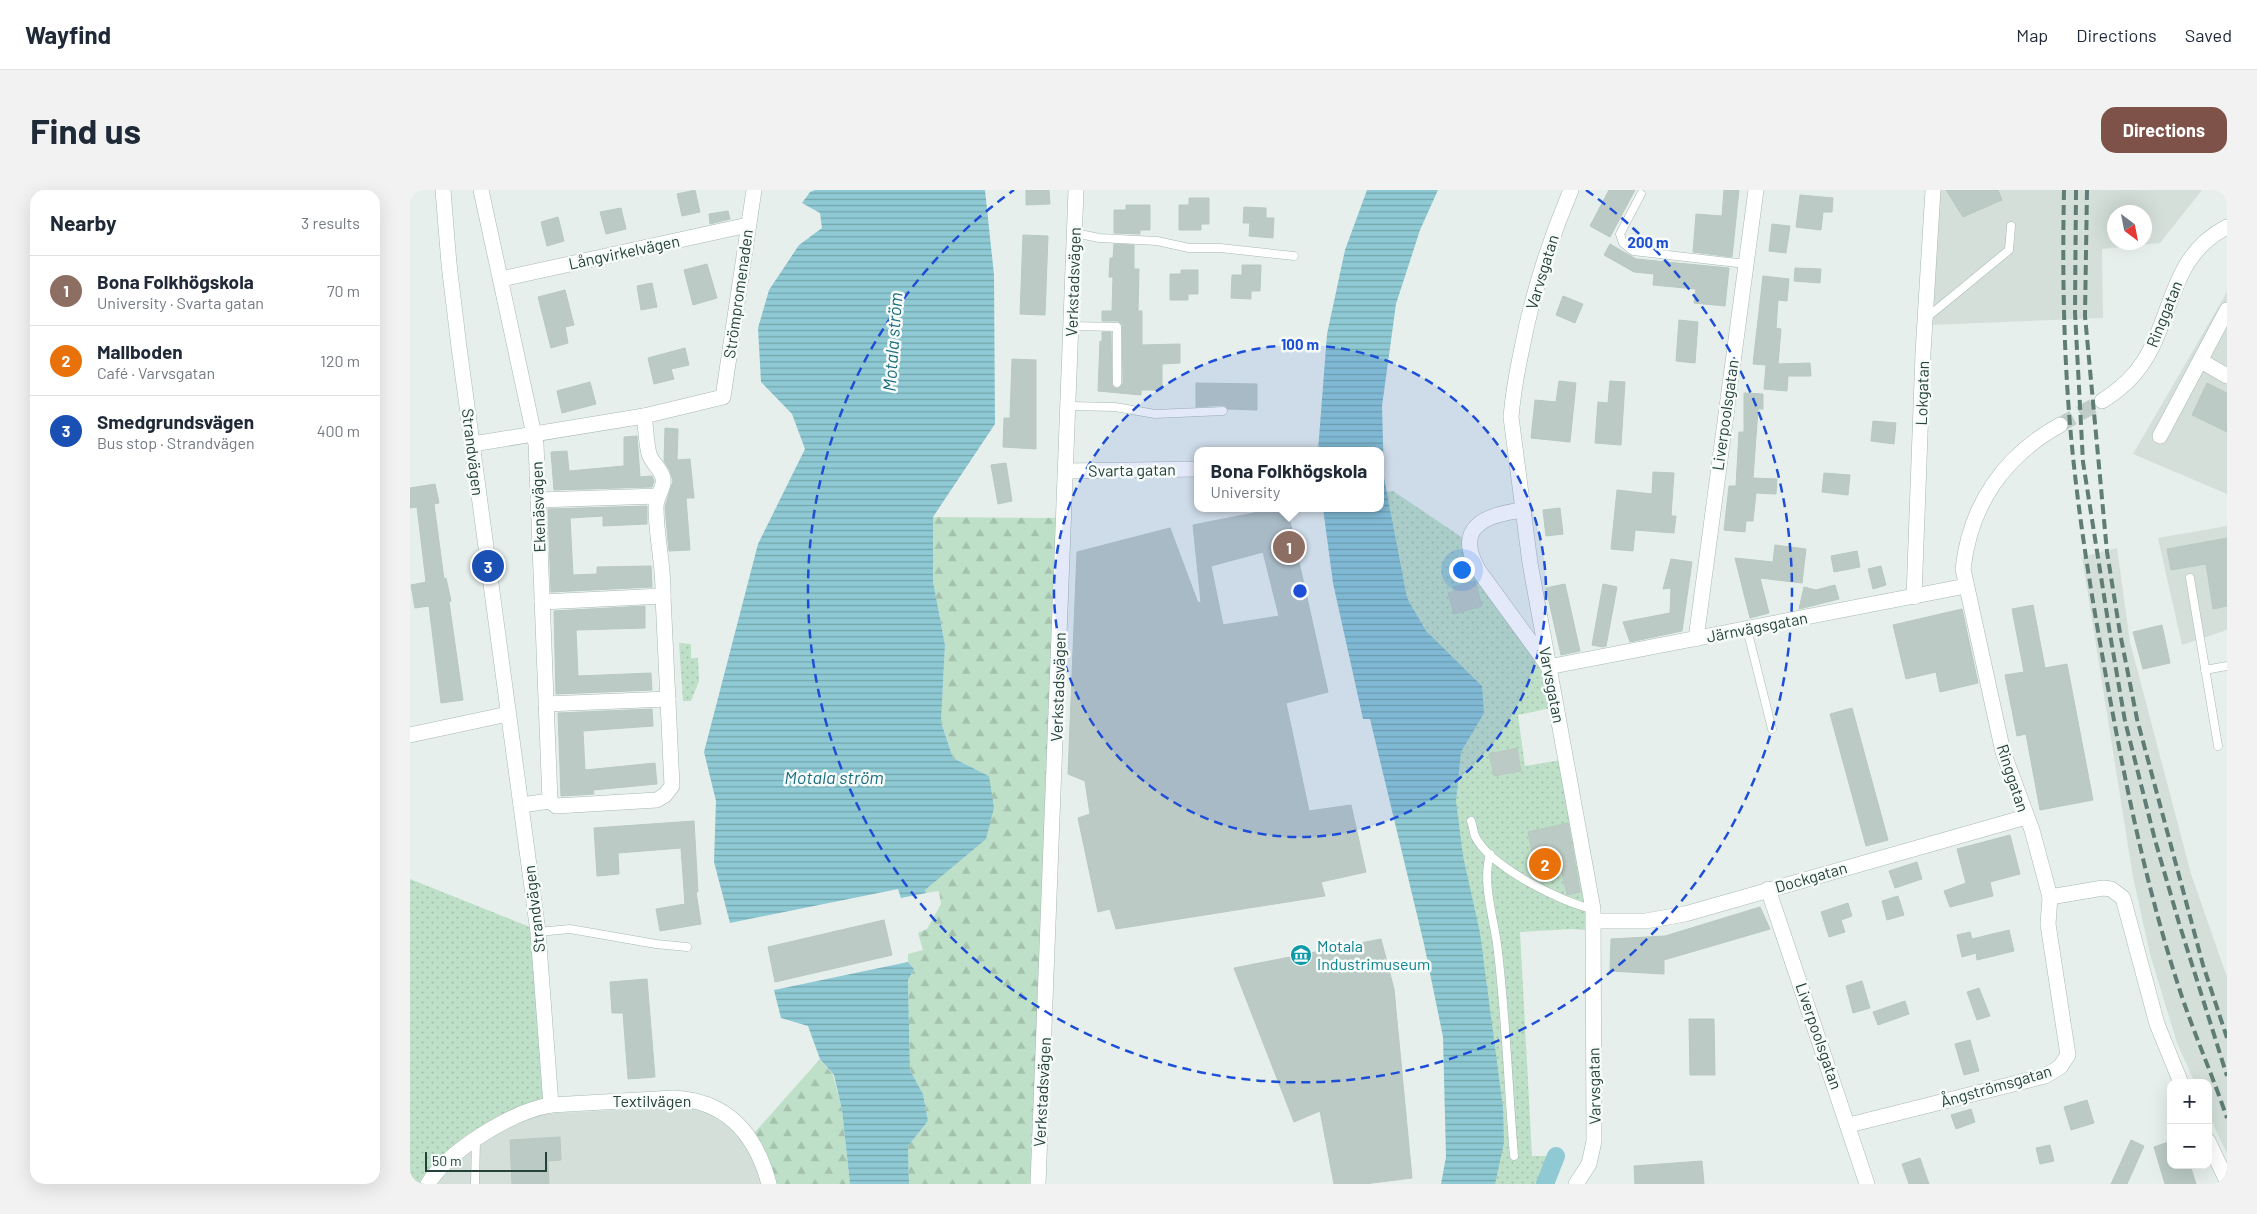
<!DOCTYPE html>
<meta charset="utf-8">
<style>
:root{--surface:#fff;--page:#f2f2f3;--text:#1f2937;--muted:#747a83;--line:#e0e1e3;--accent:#7f5249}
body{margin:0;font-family:Barlow,sans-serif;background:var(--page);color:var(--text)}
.controls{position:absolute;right:15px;bottom:15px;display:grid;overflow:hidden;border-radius:10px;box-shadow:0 5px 20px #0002}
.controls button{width:45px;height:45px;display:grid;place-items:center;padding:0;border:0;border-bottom:1px solid var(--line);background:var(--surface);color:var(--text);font:25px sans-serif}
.compass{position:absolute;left:1697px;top:15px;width:45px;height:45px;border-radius:50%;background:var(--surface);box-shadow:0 5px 20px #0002;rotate:148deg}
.scale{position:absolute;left:15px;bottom:12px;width:122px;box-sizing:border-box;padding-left:5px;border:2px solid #24423a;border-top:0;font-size:14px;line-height:18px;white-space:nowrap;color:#24423a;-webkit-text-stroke:4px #f7fbf9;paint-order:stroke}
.you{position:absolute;left:1051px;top:379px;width:18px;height:18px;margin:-12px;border:4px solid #fff;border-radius:50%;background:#1a73e8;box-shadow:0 0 0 8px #1a73e833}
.badge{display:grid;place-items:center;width:32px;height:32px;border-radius:50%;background:var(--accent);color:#fff;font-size:16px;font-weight:700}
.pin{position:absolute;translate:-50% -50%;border:2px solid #fff;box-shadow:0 1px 5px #0006}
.popup{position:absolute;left:784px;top:257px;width:190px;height:65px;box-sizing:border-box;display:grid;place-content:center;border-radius:10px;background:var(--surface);filter:drop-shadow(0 1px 4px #0005);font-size:16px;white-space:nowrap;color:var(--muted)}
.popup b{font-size:19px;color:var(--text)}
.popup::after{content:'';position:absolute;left:50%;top:100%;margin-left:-10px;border:10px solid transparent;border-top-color:var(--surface)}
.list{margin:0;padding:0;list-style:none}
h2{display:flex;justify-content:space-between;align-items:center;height:65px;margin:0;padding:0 20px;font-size:21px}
h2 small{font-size:16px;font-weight:400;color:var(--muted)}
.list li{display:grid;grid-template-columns:32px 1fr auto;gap:15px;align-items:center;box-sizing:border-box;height:70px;padding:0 20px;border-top:1px solid var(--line)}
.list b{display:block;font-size:19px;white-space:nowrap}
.list p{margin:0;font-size:16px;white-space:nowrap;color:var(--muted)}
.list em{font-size:16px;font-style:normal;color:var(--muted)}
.map{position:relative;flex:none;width:1817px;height:994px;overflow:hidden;border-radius:15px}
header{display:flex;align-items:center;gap:30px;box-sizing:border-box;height:70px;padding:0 25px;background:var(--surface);border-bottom:1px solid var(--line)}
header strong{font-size:24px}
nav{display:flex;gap:28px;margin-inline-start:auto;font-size:18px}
.intro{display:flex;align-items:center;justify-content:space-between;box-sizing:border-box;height:120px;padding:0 30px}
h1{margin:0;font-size:35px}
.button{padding:12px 22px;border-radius:15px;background:var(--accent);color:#fff;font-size:18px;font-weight:700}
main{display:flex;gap:30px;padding:0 30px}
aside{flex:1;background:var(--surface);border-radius:15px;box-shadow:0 5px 20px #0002}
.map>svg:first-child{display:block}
.built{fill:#d4dfda;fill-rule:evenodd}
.forest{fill:url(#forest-firs)}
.park{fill:url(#park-dots)}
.water{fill:url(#water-rules)}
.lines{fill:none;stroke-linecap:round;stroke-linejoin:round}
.canal{stroke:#8ec9d4;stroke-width:18}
.building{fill:#bbcac4;stroke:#b8c9c2;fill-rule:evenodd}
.street-tunnel{stroke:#bfccc8;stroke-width:15;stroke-dasharray:15 8;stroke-linecap:butt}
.lane-casing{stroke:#a8b8b2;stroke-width:9}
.street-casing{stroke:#a8b8b2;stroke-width:16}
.secondary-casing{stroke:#a4bbb3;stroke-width:16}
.lane{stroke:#fff;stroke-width:8}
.street{stroke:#fff;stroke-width:15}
.secondary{stroke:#fff;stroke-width:15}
.rail{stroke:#5f7d75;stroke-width:4;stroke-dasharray:10 5;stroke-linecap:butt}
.ring{fill:none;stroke:#1d4ed8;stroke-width:2.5;stroke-dasharray:9 6}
.labels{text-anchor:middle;stroke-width:5;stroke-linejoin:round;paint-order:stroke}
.street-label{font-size:16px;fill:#24423a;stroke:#f7fbf9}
.culture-label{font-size:16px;fill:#0d838f;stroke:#f7fbf9;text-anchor:start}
.water-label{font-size:18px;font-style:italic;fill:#1c6f80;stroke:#f7fbf9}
.centre{fill:#1d4ed8;stroke:#f7fbf9;stroke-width:2.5}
.ring-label{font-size:15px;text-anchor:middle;font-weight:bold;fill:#1d4ed8;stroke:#f7fbf9;stroke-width:5;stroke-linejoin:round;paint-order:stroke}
</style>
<header>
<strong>Wayfind</strong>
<nav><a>Map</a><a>Directions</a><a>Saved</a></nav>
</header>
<div class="intro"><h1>Find us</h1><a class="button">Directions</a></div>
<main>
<aside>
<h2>Nearby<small>3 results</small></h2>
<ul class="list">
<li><span class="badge" style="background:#8d6e63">1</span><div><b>Bona Folkhögskola</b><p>University · Svarta gatan</p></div><em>70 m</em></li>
<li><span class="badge" style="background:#e8710a">2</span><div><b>Mallboden</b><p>Café · Varvsgatan</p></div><em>120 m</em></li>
<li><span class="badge" style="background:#1a4fb4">3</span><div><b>Smedgrundsvägen</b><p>Bus stop · Strandvägen</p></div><em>400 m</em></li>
</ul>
</aside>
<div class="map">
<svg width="1817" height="994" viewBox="0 0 1817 994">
<defs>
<pattern id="forest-firs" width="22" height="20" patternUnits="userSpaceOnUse" patternTransform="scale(1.25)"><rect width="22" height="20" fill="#bfe0c8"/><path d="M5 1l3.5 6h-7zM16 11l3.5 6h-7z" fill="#a4c1ad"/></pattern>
<pattern id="park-dots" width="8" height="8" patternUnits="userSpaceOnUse" patternTransform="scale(1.25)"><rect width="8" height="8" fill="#bfe0c8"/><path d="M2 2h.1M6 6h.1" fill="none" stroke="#a4c1ad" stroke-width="1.8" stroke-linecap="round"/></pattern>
<pattern id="water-rules" width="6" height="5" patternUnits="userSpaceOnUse" patternTransform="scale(1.25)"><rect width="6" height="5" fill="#8ec9d4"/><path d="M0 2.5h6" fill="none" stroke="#74a5ad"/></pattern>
</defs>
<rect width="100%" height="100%" fill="#e6efeb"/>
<!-- built -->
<g class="built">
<path d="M1527,0H1792L1750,53L1692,59L1693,128L1520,135ZM1704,22H1734V52H1704Z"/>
<path d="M1817,102V304L1723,264Z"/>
<path d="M1817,336V440L1772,455L1748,348Z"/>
<path d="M1707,358L1720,452L1781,684L1817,787V964L1798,923V893H1785L1767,853L1740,764L1723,687L1672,367Z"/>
<path d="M283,916L313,927L338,950L358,994H22L25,986L90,941L127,924Z"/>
</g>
<!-- forest -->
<g class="forest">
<path d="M523,327L653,328L627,994H499L498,956L518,931L513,904L500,880L498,790L504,779L498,772V764L513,760L508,743L517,739L531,714L529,701L516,703L515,700L524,692L579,586L543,568L531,532L535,455L523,391Z"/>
<path d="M410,869L423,885L432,920L440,994H358L338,950Z"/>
</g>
<!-- park -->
<g class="park">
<path d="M983,301L1053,348L1139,487L1146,517L1108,525L1115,576L1157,569L1186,741L1162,739L1110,742L1122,966H1146L1135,994H1054L970,318V302Z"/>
<path d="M269,453L281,454V468H288L289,491L281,511H273Z"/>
<path d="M0,689L130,741L146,920L113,931L64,955L20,994H0Z"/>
</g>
<!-- water -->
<g class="water">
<path d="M405,0H575L584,85L585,234L523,327V391L535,455L531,532L543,568L579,586L584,618L576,649L515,700L516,703L491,708L488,699L320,733L304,672L306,611L294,562L348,354L395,259L382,224L351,192L348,138L359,100L389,55L412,38L410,23L392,13L400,2Z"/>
<path d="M957,0H1028L1010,40L986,114L972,216L974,288L997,408L1016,441L1072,496L1074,523L1051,562L1046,611L1053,666L1070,743L1093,918L1094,953L1085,994H1031L1036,967L1033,847L1014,754L960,529H953L923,393L913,318H970V261H908L917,144L935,60Z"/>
<path d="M498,772L504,779L498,790L500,880L513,904L518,931L498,956L499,994H440L432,920L424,885L410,869L398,836L371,828L364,800Z"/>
</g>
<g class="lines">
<!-- canal -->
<path class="canal" d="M1135,994L1146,966"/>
</g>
<!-- building -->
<g class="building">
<path d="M285,0L290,22L272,26L267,4Z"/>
<path d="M616,0H639L640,14L616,15Z"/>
<path d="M1199,0H1225L1200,47L1180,36Z"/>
<path d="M1314,0H1329L1322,67L1283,62L1286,24L1312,26Z"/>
<path d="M1536,0H1588L1592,10L1553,27Z"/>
<path d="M1390,5L1423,8L1422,22H1413L1411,40L1386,37Z"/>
<path d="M779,8H799V34H791V40H769V15H779Z"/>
<path d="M716,15H740V40H730V44L704,43V20H716Z"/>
<path d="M834,17L856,18V28H864L863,48L839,46L840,33H833Z"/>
<path d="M211,18L216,39L196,44L190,22Z"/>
<path d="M318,21L320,29L300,34L299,24Z"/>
<path d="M148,27L154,51L137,56L131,32Z"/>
<path d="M1362,34L1380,36L1376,63L1359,61Z"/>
<path d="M613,45L638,46L635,125L610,124Z"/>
<path d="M704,54L724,55V79H729L728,121H732V155L770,154V173L752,174V200H731V205L688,201L690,151L692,152V142H701L702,195L707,199L713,193L712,135L708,131H692V121H702L703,87H699L700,68H703Z"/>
<path d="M1200,54L1226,69L1319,78L1315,116L1284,113L1286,99L1243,95L1244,84L1224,82L1194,65Z"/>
<path d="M297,74L307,108L283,115L274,80Z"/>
<path d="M832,75H851L850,101H841V109L821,108L822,85H832Z"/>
<path d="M1385,78L1411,79L1410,93L1384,91Z"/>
<path d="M771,80H788V104H778V110H760V84H771Z"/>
<path d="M1353,86L1379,89L1377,111L1368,110L1366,138L1371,139L1368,174L1400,173L1401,186H1378L1377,201L1354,199L1356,175L1343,174Z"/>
<path d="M242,93L247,117L231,120L227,96Z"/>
<path d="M155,100L164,135L155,137L158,153L141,158L128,107Z"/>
<path d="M1153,106L1173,114L1165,133L1146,125Z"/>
<path d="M1269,130L1288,132L1285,173L1266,171Z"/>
<path d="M275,158L279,175L261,179L264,189L244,194L238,168Z"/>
<path d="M602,169L626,170V259L593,257L594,228H600Z"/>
<path d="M1149,191L1166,193L1160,252L1121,248L1125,210L1146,212Z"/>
<path d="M1200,191L1215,192L1211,255L1185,253L1188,212L1198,213Z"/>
<path d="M180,192L186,214L152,223L147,201Z"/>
<path d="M786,193L847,194V220L818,219L813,215L786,217Z"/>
<path d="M1797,193L1817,203V242L1782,225Z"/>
<path d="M1334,203L1353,204V219H1348L1343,288L1367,289L1366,304L1346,303L1343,331H1336L1335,342L1314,340L1319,296H1326L1329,242H1334Z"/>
<path d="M1463,231L1486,233L1484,254L1461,251Z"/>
<path d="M255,238L268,239L267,270L280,269L284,308H276L280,360L259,361L255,317L263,291L260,281L254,271Z"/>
<path d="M227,246L230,287L242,286L244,291L242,297L144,300L141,262L157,261L159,281L214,276V247Z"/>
<path d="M596,273L602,311L588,314L581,275Z"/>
<path d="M1243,282L1264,283L1261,326H1266L1264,343L1225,340L1223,361L1201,359L1207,300L1242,304Z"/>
<path d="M1414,283L1440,285L1438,305L1412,302Z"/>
<path d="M25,294L29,313L24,314L34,389L36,388L41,411L39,412L53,510L31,513L19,416L5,418L1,395L16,392L7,317L0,318V298Z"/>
<path d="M237,316V334L193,336V326L160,328L163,385L187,384V377L241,376L242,397L141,402L138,319Z"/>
<path d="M869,318H877L918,502L876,513L899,621L941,615L956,682L911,692L915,706L706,739L700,719L688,722L668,628L680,624L675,591L658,584L667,362L760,338L788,413L791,412L783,335ZM853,362L869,426L813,435L801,376Z"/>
<path d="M1150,318L1153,344L1136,346L1133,320Z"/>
<path d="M1817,348V416L1803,419L1796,374L1761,380L1757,359Z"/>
<path d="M1365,355L1396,359L1392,393L1350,388L1359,423L1340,428L1325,368L1363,372Z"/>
<path d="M1447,361L1450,377L1424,382L1421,366Z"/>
<path d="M1261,369L1282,372L1272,441L1220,452L1213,432L1260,423L1261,398L1253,399Z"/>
<path d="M1471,376L1476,395L1463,399L1458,379Z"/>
<path d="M1065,391L1072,416L1044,424L1038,403L1044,401L1043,397Z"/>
<path d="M1155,394L1170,461L1151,465L1136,398Z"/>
<path d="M1193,394L1207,397L1196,456L1193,457L1182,455Z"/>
<path d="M1425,395L1429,409L1389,419L1394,397L1406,400Z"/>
<path d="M1623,415L1635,478L1657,474L1683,610L1630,620L1616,544L1607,546L1595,485L1614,482L1602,419Z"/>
<path d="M235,416V438L166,440L168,486L241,483L242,500L146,504L144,421Z"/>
<path d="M1552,419L1568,493L1530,502L1526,482L1496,489L1483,435Z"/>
<path d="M1752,435L1760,473L1733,479L1723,442Z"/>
<path d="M1442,518L1478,650L1456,656L1420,524Z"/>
<path d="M242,519L243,536L173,541L175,580L245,573L247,594L183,600L184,604L151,606L148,523Z"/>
<path d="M1107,558L1111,581L1084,586L1079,564Z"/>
<path d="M284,631L288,702H286L291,734L250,741L246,719L275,714L271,658L208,663L209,684L187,686L184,638Z"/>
<path d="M1158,633L1170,702L1157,705L1146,657L1122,662L1118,642Z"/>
<path d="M1600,645L1610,684L1580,692L1583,706L1540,717L1534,701L1556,693L1547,659Z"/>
<path d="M1507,672L1512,689L1485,698L1479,681Z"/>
<path d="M1488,706L1494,725L1477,730L1472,711Z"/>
<path d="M1438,713L1442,726L1431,730L1435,742L1419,747L1411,722Z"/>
<path d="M1350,717L1360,739L1254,770V784L1200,781L1201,749L1255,746Z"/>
<path d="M474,730L482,765L365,792L358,757Z"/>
<path d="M1599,740L1604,761L1567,770L1566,763L1552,767L1547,745L1560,742L1562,749Z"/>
<path d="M971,749L984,799L1002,988L954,994H924L910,921L884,932L824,778Z"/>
<path d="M237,789L245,887L218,889L213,823H202L200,792Z"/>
<path d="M1452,791L1460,818L1443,823L1436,796Z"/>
<path d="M1569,798L1580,826L1567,830L1557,802Z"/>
<path d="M1495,811L1499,824L1468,835L1463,822Z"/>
<path d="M1279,829H1304L1305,885H1280Z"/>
<path d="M1560,850L1569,881L1554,885L1545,854Z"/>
<path d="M1677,910L1684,933L1661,940L1654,917Z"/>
<path d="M1561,919L1565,932L1546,939L1541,925Z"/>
<path d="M150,947L151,970L138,971L139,994H102L100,950Z"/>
<path d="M1721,950L1734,956L1717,994H1701Z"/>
<path d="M1761,951V975H1780L1786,994H1755L1744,957Z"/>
<path d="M1640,955L1644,971L1630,974L1626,958Z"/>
<path d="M1510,968L1519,994H1499L1492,974Z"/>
<path d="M1292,971L1294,994H1225L1224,976Z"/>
</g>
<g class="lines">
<!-- street-tunnel -->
<path class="street-tunnel" d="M1650,235L1692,211"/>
<!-- lane casing -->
<g class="lane-casing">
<g id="lane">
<path d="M1231,4L1210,44L1213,53L1223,61L1336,74"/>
<path d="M665,43L689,48L747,51L779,58H810L884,66"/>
<path d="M1515,129L1599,60L1601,36"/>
<path d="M661,136L707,137V193"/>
<path d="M658,216L705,217L745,224L813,221"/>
<path d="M1780,388L1808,556"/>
<path d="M1337,439L1362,539"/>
<path d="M1795,480L1817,476"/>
<path d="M1061,631C1063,635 1063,641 1065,646C1079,676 1152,713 1183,719"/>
<path d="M1080,664C1072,693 1083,725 1087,754C1096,824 1098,896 1104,966"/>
<path d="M128,742L160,739L246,754L277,757"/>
<path d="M65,994L66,949"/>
</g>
</g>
<!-- street casing -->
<g class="street-casing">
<g id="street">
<path d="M71,0L126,254L140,611L111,615"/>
<path d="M1161,0C1138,54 1123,101 1112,158C1107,181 1103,204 1101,227L1120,373L1183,719L1184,951L1179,974L1166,994"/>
<path d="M91,89L338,35"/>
<path d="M1791,171L1817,186"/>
<path d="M1692,211C1708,201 1724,187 1734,171C1764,124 1760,66 1817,37"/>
<path d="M1750,246L1817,120"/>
<path d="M63,254L234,226L313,207L344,0"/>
<path d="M656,281L788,279"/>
<path d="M128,310L248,306"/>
<path d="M1112,320C1075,325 1043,337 1069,381L1136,473"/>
<path d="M1504,407L1513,163L1523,0"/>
<path d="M132,412L253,406"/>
<path d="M1286,449L1346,0"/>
<path d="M1138,477L1556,396"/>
<path d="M136,514L258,509"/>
<path d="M0,545L98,524"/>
<path d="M140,611L146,616L247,610L255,605L262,596L253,406C254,376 246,347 246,317C246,306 255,298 253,288C251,279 242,273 239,264C236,252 236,238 234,226"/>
<path d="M1358,699L1457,994"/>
<path d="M1640,707L1693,698L1701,699L1713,708L1747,834L1771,893"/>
<path d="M1184,731H1236L1275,724L1616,627"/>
<path d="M1439,935L1635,886L1650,877L1658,865L1638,734L1640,707L1622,640L1593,562L1553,379C1560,315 1594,266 1650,235"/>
<path d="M1798,951L1817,991"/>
<path d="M18,994C38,961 102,921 141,915"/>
<path d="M628,994L666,0"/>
</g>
</g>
<!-- secondary casing -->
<g class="secondary-casing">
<path id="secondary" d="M33,0L39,74L49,157L128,742L141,915L264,908C317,911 346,944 359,994"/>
</g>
<!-- lane -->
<use href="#lane" class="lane"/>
<!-- street -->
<use href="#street" class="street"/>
<!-- secondary -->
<use href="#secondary" class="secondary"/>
<!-- rail -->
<g class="rail">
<path d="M1654,0C1652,92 1654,185 1664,276C1672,349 1684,420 1697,492C1716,598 1738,705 1772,807C1786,848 1803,887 1817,928"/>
<path d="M1666,0L1665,123L1673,272L1700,444L1715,531L1745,650L1769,733L1817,886"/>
<path d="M1677,0L1675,126L1697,362L1710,443L1727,529L1793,775L1817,848"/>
</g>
</g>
<!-- distance rings -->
<circle cx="890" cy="401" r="246" fill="#1d4ed8" fill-opacity=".12"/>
<g class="ring">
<circle cx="890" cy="401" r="246"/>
<path d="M1176 0A492 492 0 1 1 604 0"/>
</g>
<!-- icons -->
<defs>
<g id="museum-disc" transform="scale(1.125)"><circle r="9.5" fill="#0f9aa8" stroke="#f7fbf9"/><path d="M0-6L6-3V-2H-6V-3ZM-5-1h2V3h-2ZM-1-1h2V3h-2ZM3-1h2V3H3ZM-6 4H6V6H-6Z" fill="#fff"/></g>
</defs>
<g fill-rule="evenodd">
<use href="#museum-disc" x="891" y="765"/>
</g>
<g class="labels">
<!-- street labels -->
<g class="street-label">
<text transform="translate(214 62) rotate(-12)" y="6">Långvirkelvägen</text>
<text transform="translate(1132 82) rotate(-73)" y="6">Varvsgatan</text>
<text transform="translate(663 92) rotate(-88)" y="6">Verkstadsvägen</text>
<text transform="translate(328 104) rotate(-82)" y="6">Strömpromenaden</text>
<text transform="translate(1754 124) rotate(-68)" y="6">Ringgatan</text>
<text transform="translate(1512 203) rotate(-88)" y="6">Lokgatan</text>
<text transform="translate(1315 225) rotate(-82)" y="6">Liverpoolsgatan</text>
<text transform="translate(63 262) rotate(83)" y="6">Strandvägen</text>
<text transform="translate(722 280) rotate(-1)" y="6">Svarta gatan</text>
<text transform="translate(128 317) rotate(-92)" y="6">Ekenäsvägen</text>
<text transform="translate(1347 437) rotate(-11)" y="6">Järnvägsgatan</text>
<text transform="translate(1142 495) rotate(79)" y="6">Varvsgatan</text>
<text transform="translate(648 497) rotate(-88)" y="6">Verkstadsvägen</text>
<text transform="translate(1603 588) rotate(72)" y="6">Ringgatan</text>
<text transform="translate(1401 687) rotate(-16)" y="6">Dockgatan</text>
<text transform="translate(124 719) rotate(-97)" y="6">Strandvägen</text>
<text transform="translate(1409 846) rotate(71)" y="6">Liverpoolsgatan</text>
<text transform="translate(1184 896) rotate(-91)" y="6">Varvsgatan</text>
<text transform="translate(1586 896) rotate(-16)" y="6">Ångströmsgatan</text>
<text transform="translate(632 902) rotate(-87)" y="6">Verkstadsvägen</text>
<text x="242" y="917">Textilvägen</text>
</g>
<!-- culture labels -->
<g class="culture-label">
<text x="907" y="762">Motala<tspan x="907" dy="18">Industrimuseum</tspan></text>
</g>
<!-- water labels -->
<g class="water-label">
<text transform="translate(483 152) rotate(-86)" y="6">Motala ström</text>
<text x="424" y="594">Motala ström</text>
</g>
</g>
<circle cx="890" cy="401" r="8" class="centre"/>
<g class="ring-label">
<text x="1238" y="58">200 m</text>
<text x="890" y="160">100 m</text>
</g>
</svg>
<div class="controls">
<button>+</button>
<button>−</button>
</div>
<svg class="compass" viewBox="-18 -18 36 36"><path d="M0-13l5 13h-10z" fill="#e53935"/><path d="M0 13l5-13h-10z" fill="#747a83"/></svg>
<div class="scale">50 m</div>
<div class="you"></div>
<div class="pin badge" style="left:879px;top:357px;background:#8d6e63">1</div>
<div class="popup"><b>Bona Folkhögskola</b>University</div>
<div class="pin badge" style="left:1135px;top:674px;background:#e8710a">2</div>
<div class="pin badge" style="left:78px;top:376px;background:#1a4fb4">3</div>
</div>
</main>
